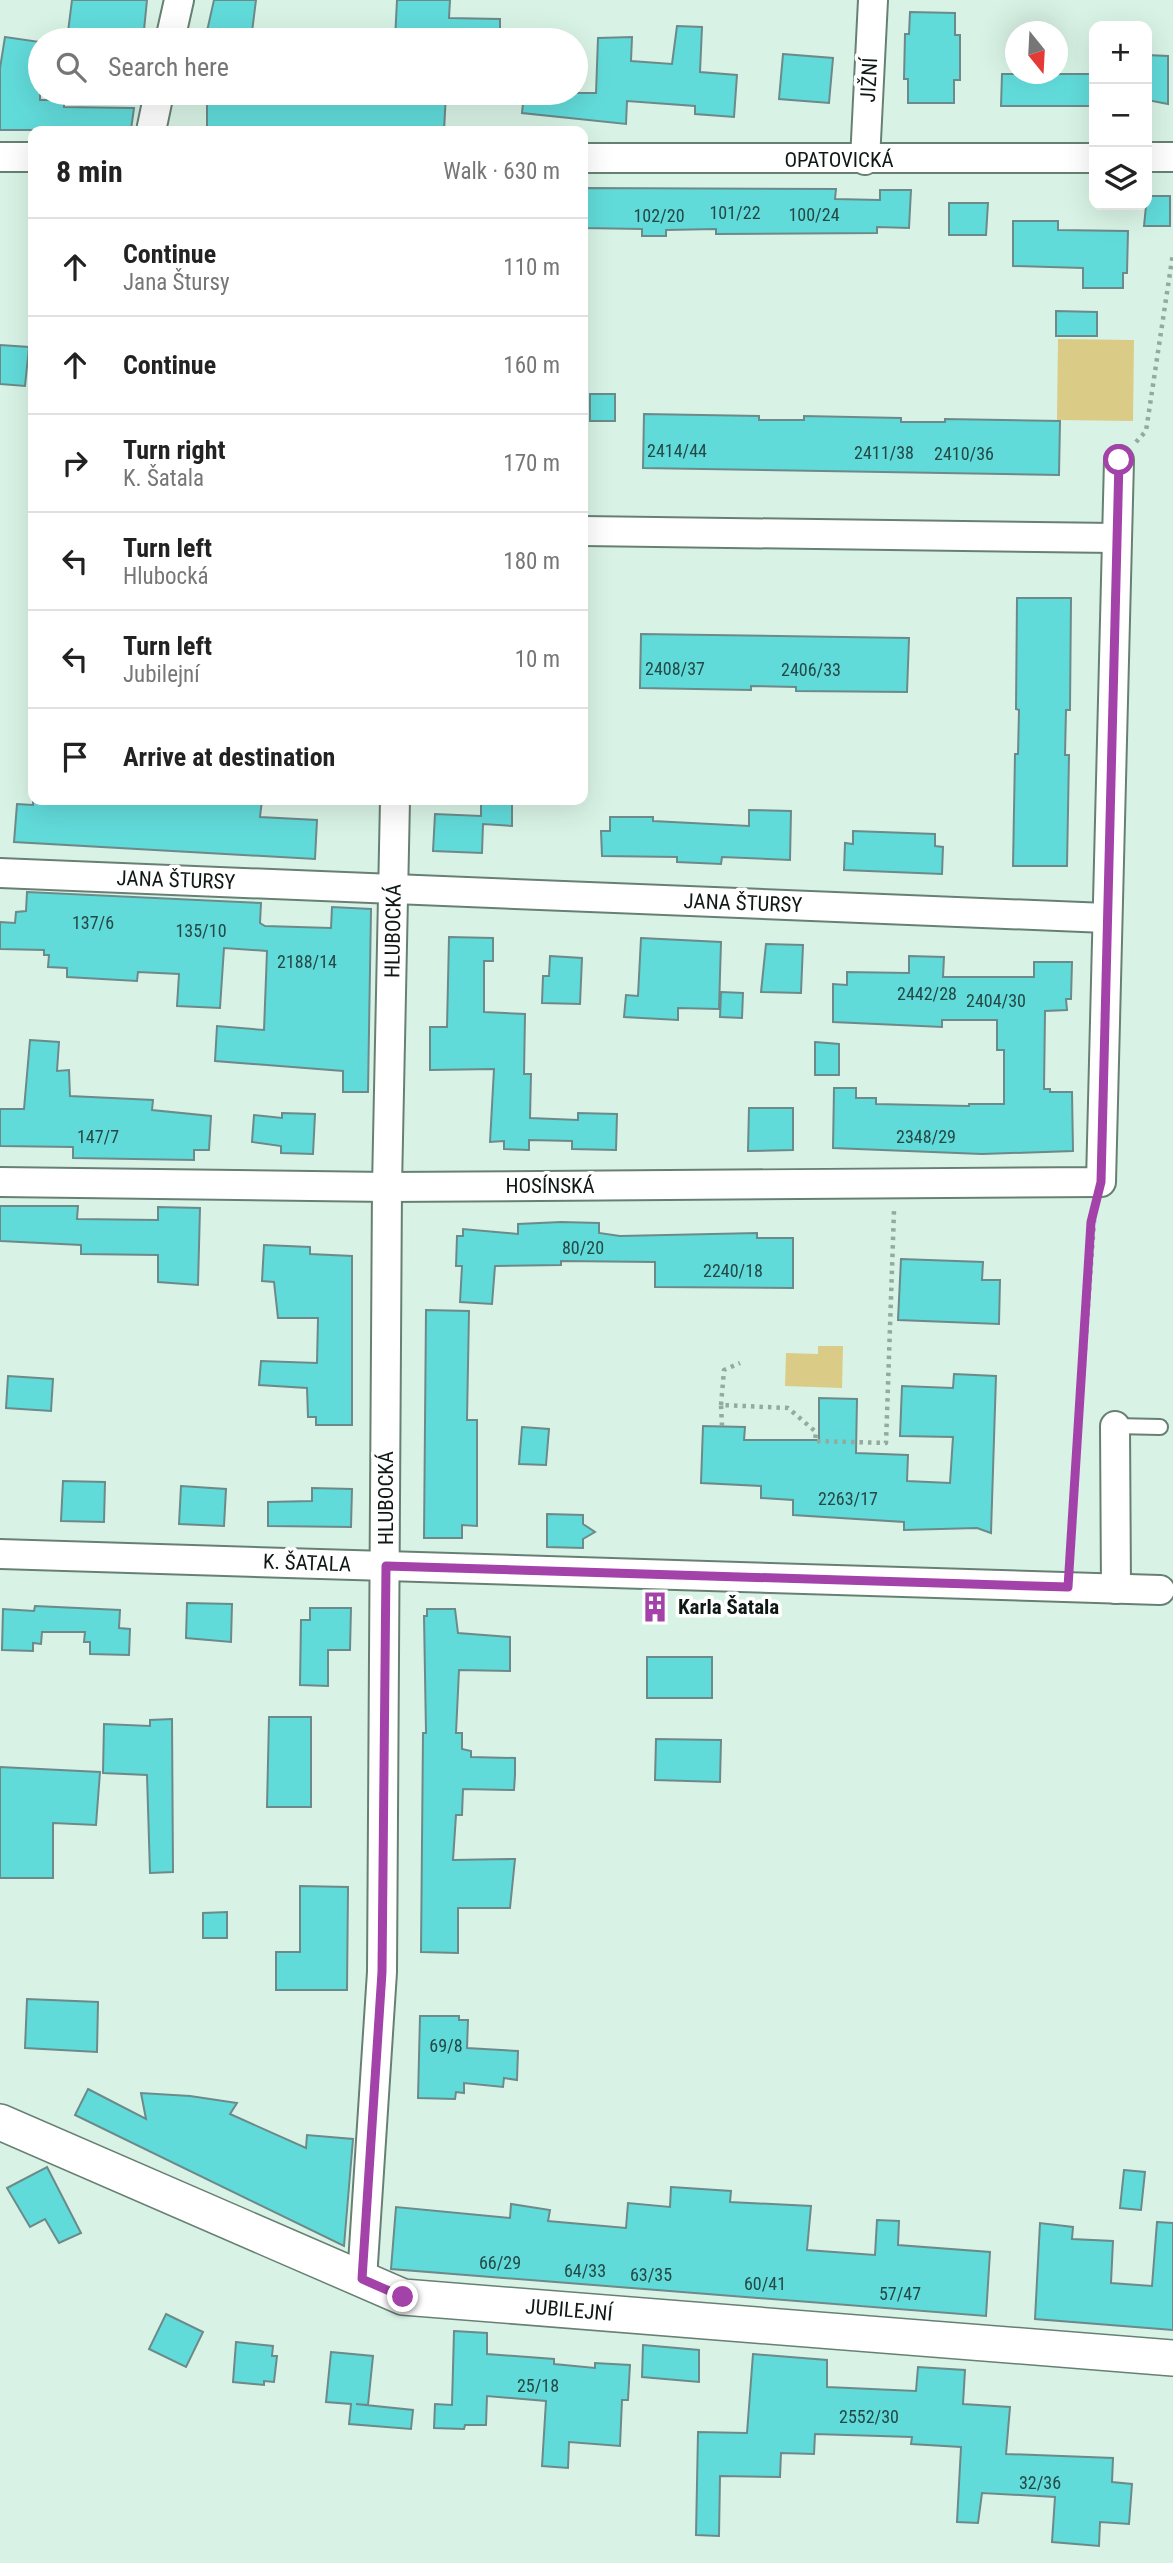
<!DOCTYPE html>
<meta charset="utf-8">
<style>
:root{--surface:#fff;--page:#f2f2f2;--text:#222;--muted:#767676;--line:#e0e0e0}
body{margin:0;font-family:"Roboto Condensed",sans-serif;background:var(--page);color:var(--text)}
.controls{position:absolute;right:21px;top:21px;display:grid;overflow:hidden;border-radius:14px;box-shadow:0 7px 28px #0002}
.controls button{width:63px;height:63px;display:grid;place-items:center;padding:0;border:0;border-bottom:2px solid var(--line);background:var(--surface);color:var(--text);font:35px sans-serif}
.compass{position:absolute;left:1005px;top:21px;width:63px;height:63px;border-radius:50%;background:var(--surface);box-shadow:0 7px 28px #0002;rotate:162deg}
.stop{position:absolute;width:21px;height:21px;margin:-16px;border:5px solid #a343aa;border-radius:50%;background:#fff}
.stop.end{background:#a343aa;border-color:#fff;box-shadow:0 2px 7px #0008}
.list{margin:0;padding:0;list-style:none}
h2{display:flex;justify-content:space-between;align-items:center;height:91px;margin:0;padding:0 28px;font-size:30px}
h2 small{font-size:23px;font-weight:400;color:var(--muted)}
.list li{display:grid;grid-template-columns:46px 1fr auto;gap:21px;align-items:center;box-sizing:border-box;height:98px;padding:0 28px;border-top:2px solid var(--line)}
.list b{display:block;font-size:26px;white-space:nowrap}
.list p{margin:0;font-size:23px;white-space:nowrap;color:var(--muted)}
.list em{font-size:23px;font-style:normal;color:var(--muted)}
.icon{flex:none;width:38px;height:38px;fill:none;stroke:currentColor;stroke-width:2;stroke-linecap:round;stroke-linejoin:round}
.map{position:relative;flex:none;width:1173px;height:2563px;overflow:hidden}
.search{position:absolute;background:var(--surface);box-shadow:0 7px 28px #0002;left:28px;top:28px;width:560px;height:77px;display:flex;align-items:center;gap:18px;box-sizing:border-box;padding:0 24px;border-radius:38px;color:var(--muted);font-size:26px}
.panel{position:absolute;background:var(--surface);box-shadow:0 7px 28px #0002;left:28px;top:126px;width:560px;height:679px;border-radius:14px}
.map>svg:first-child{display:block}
.green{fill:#dacb86}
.building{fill:#61dbda;stroke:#6c8a8a;stroke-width:2}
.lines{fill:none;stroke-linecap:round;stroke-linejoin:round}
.service-casing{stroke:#688073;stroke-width:18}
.minor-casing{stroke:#688073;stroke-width:32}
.tertiary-casing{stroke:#688073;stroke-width:38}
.path{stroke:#94a99f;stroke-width:4.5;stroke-dasharray:3.5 5;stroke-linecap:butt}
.service{stroke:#fff;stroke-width:14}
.minor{stroke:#fff;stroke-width:28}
.tertiary{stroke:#fff;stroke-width:35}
.route{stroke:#a343aa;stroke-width:9}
.labels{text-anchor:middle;stroke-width:7;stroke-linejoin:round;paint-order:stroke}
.number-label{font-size:18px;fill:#244946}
.street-label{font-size:21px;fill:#0f1814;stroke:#fff}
.poi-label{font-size:21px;font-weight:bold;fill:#0f1814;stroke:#fff;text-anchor:start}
</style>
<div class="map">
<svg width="1173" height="2563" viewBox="0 0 1173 2563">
<rect width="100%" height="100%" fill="#d8f3e5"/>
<!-- green -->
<g class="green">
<path d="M1058,339L1134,340L1133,421L1057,420Z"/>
<path d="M818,1346H843L842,1388L785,1386L786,1353L818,1354Z"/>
</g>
<!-- building -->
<g class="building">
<path d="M72,0H147L143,40H67Z"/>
<path d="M214,0H256L251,40H205Z"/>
<path d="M397,0H450L449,18L500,19V40H395Z"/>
<path d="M910,12L955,13V35H960V80H954V103H908V79H904L905,34H909Z"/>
<path d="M677,26L702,27L700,72L737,75L734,117L695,114V106L627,101L626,124L522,113L524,93H596L598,38L632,37L631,61L672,64Z"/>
<path d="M5,37L40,42V100H64V107L134,108L131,130H0V68Z"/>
<path d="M783,54L833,58L829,103L779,99Z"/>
<path d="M1147,55L1168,56V104L1147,100Z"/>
<path d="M1002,74H1094V106H1001Z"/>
<path d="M207,93H446L444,131L207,130Z"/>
<path d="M583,188L836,189L835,199L880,200V190H911L909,228L877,227V233L716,234V229L666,230V236H642V229L583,228Z"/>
<path d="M1147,196H1170V226H1144Z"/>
<path d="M949,203H988L986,235H949Z"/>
<path d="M1013,221H1058V230L1128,231L1127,273H1123V288H1083V268L1013,266Z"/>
<path d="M1056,311L1097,312V336H1056Z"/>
<path d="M0,345L29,347L25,386L0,384Z"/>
<rect x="590" y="394" width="25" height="27"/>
<path d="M644,414L759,416V420H804V416L901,418V422H945V419L1060,421L1059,475L643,468Z"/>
<path d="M1017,598H1071L1070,710H1066L1065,755H1069L1067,866H1013L1015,754H1018L1019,710L1016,709Z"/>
<path d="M641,634L909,638L907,692L796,691V687L751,686V690L640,688Z"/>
<path d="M33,800H262L260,817L317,820L315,859L14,842L17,804L33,805Z"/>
<path d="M481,800L512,802V826L483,824L482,853L433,851L435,814L481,816Z"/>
<path d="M749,810L791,811L790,860L722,857L721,864L677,862V857L602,856L601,831H610V817H653V821L749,826Z"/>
<path d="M853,831L935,834V846L943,847L942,874L844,870L845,843L853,844Z"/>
<path d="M27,892L261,903L260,923L265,926L331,928L332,907L371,909L368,1092H343V1071L215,1061L217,1026L264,1030L267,951L224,948L220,1008L177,1006L179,974L138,972L137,981L67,977V968L48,967L49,955H44V950L0,949V922L15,923L16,912L26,911Z"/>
<path d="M449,937L493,938V961H484V1012L525,1014L524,1074H531L530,1118L578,1120V1113L617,1114L616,1150L572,1149V1141L529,1140V1150L504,1149V1141L490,1142L494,1069L430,1070V1027H447Z"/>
<path d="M641,938L721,942L719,1009L678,1008V1020L624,1017L626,995L638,996Z"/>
<path d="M766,944L803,945L801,993L761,992Z"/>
<path d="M550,956L582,958L580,1004L542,1003L543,976H549Z"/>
<path d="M909,956L944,957L943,977H1034V962H1072L1071,999H1066L1067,1010L1045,1011L1044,1089H1050V1092H1072L1073,1151L982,1154L833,1148L834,1088H856V1098H876V1104L969,1106V1104H1004V1050H997V1020H942V1027L833,1022V984L847,985V972L909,973Z"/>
<path d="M721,992L743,993L742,1018L720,1017Z"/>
<path d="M30,1040L59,1042L57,1071L69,1070L70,1096L153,1100L152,1110L211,1116L209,1150H194V1160L73,1158V1147L0,1146V1109H24Z"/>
<path d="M815,1042L839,1044V1075H815Z"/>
<path d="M749,1108H793V1150L748,1151Z"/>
<path d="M282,1113L315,1114L313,1154L281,1153V1146L252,1142L254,1115L282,1118Z"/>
<path d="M0,1206H78L77,1219L158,1220V1207L200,1208L198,1285L158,1282V1255L81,1254V1245L0,1241Z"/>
<path d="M561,1222L599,1223V1233L620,1236L757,1233V1238H793V1288L655,1287V1262L561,1261V1265L495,1266L492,1304L460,1302L462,1266H456L457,1236H463V1229L518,1234V1224Z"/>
<path d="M264,1245L310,1247V1254L352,1256V1425H316V1417H308L307,1388L259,1385L261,1361L317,1363L318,1318H278L274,1282L262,1281Z"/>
<path d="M901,1259L983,1262L982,1280H1000L999,1324L898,1320Z"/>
<path d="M426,1310L469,1311L467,1420H477V1526L462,1525V1538H424Z"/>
<path d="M954,1374L996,1376L991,1533L977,1528L904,1530V1522L793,1515V1500L761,1498V1486L701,1483L703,1426L745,1427L744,1440H819V1398L857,1399L856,1453L908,1455L907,1481L950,1483L953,1437L900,1436L902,1386L953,1388Z"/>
<path d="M8,1376L53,1379L51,1411L6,1408Z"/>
<path d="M522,1427L549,1429L546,1465L519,1464Z"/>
<path d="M63,1481L105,1482L104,1522L61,1521Z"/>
<path d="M181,1486L226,1489L224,1526L179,1524Z"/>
<path d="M312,1488L352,1489L351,1527L268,1526V1502L312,1501Z"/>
<path d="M547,1514L583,1515V1524L595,1532L583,1539V1548L547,1547Z"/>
<path d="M187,1603L232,1604L231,1642L186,1638Z"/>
<path d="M35,1606L120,1610L119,1628L130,1629L129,1655L90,1654V1642H84L85,1632H42L41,1644L33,1643V1651L2,1650L3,1609L34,1611Z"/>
<path d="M310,1608H351L350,1650H328V1686L300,1685L301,1620H310Z"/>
<path d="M427,1609H455L458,1633L510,1637V1671L459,1670L456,1733H462V1749L471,1751V1757L515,1758V1775L514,1790L463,1789L462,1815H456L453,1860L515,1859L510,1908H458V1953L421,1952L423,1733H426L424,1616H427Z"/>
<rect x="647" y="1657" width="65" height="41"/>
<path d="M269,1717H311V1807H267Z"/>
<path d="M172,1719L173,1872L150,1873L147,1775L103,1773L104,1724L150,1726V1720Z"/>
<path d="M656,1739L721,1740L720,1782L655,1780Z"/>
<path d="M0,1767L100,1772L96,1825L53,1823V1878H0Z"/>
<path d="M300,1886L348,1887L347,1990H276V1952H300Z"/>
<path d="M227,1912V1938H203V1913Z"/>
<path d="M27,1999L98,2002L97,2052L25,2048Z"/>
<path d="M420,2016H459V2020H468L467,2048L518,2051L517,2080L504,2078L503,2087L464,2083V2093L456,2092L455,2099L418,2098Z"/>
<path d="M88,2089L146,2119L141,2093L190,2096L237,2103L230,2114L306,2148L307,2135L353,2139L344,2246L75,2115Z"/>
<path d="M47,2167L81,2233L59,2243L45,2219L30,2227L7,2188Z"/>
<path d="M1124,2170L1145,2172L1141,2210L1120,2208Z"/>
<path d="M671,2187L731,2191L730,2202L811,2206L807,2250L875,2255L877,2220L899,2221L898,2245L990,2252L986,2316L391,2269L396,2207L510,2218L511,2204L550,2210L548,2221L626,2228L628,2203L670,2207Z"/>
<path d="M1157,2222L1173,2223V2330L1035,2319L1040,2223L1073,2227L1072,2239L1113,2241L1111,2283L1152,2286Z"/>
<path d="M166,2314L203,2332L186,2367L149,2349Z"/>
<path d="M454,2331L487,2333V2354L554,2359V2364L595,2368V2363L630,2365L628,2400H622L620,2446L569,2442L568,2468L542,2466L546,2401L487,2396L486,2425H465L464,2429L434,2428L435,2404L452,2405Z"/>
<path d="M236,2342L273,2346L272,2356H277L274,2382L264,2381V2385L233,2382Z"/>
<path d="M643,2345L699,2350V2382L642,2377Z"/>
<path d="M331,2352L373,2356L368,2405L356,2404L413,2410L411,2429L349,2424L351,2404L326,2402Z"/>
<path d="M753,2354L827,2360V2387L916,2391L918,2367L965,2370L963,2404L1010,2407L1006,2454L1113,2458L1112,2482L1132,2484L1129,2524L1100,2522L1099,2546L1052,2542L1055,2497L982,2493L978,2523L957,2522L961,2447L911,2444L912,2437L815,2434L814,2454L781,2453L780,2477L720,2476L719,2536L696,2535L698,2432L747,2433Z"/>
</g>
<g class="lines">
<!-- service casing -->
<g class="service-casing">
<path id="service" d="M1115,1426L1160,1427"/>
</g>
<!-- minor casing -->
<g class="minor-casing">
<g id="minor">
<path d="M170,40L179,0"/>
<path d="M151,131L159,93"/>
<path d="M0,157H33"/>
<path d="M1147,157H1173"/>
<path d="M583,158H1094"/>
<path d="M865,160L873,0"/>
<path d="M583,531L1115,538"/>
<path d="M0,873L1106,918"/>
<path d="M0,1182L387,1187L1101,1182L1119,460"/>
<path d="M1115,1426L1116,1589"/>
<path d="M0,1554L1160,1590"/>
<path d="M362,2279L382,1972L387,1187L395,800"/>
</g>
</g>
<!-- tertiary casing -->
<g class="tertiary-casing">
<path id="tertiary" d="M0,2122L403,2297L1173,2358"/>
</g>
<!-- path -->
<g class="path">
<path d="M1136,442L1146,431L1173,253"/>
<path d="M721,1405L724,1370L740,1363"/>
<path d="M722,1426L721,1405L788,1408L816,1432L815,1441L886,1443L894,1211"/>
<path d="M1070,1562L1095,1208"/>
</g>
<!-- service -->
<use href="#service" class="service"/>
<!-- minor -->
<use href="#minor" class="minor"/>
<!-- tertiary -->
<use href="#tertiary" class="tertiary"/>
</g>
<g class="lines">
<!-- route -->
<path class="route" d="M403,2297L362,2279L382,1972L386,1566L1068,1587L1091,1222L1101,1182L1119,460"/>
</g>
<!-- icons -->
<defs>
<g id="building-bare" transform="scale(2.415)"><path d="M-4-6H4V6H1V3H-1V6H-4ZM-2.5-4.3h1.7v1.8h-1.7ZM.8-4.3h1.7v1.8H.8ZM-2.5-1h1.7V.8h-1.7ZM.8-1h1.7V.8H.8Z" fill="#a343aa" stroke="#fff" stroke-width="2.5" paint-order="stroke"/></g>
</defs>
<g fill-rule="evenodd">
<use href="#building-bare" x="655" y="1607"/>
</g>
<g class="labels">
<!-- number labels -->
<g class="number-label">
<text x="735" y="219">101/22</text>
<text x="814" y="221">100/24</text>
<text x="659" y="222">102/20</text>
<text x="677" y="457">2414/44</text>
<text x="884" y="459">2411/38</text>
<text x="964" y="460">2410/36</text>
<text x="675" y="675">2408/37</text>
<text x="811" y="676">2406/33</text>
<text x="93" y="929">137/6</text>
<text x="201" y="937">135/10</text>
<text x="307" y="968">2188/14</text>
<text x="927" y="1000">2442/28</text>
<text x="996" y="1007">2404/30</text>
<text x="98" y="1143">147/7</text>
<text x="926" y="1143">2348/29</text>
<text x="583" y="1254">80/20</text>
<text x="733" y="1277">2240/18</text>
<text x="848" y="1505">2263/17</text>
<text x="446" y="2052">69/8</text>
<text x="500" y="2269">66/29</text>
<text x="585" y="2277">64/33</text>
<text x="651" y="2281">63/35</text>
<text x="765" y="2290">60/41</text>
<text x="900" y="2300">57/47</text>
<text x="538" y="2392">25/18</text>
<text x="869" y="2423">2552/30</text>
<text x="1040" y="2489">32/36</text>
</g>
<!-- street labels -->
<g class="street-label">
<text transform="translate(869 80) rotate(-87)" y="7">JIŽNÍ</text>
<text x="839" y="167">OPATOVICKÁ</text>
<text transform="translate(176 880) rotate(2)" y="7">JANA ŠTURSY</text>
<text transform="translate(743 903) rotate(2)" y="7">JANA ŠTURSY</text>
<text transform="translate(393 931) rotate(-89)" y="7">HLUBOCKÁ</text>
<text x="550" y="1193">HOSÍNSKÁ</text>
<text transform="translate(386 1498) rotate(-90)" y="7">HLUBOCKÁ</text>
<text transform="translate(307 1563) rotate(2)" y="7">K. ŠATALA</text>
<text transform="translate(569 2310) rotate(5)" y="7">JUBILEJNÍ</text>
</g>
<!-- poi labels -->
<g class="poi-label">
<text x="678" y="1614">Karla Šatala</text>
</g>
</g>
</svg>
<div class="controls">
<button>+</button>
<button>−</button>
<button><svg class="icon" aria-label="layers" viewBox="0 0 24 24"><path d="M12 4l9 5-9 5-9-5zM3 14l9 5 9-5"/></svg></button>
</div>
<svg class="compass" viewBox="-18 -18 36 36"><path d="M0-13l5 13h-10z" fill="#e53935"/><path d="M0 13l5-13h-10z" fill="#767676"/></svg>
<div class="stop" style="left:1119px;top:460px"></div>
<div class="stop end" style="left:403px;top:2297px"></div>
<div class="search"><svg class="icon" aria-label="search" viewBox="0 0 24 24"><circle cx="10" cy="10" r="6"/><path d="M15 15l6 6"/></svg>Search here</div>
<section class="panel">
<h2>8 min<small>Walk · 630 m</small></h2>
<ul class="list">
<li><svg class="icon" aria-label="ahead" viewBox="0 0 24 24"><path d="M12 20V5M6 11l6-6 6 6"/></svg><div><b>Continue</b><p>Jana Štursy</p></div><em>110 m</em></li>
<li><svg class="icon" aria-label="ahead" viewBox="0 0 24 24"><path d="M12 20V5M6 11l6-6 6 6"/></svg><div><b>Continue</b></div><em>160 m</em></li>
<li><svg class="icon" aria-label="right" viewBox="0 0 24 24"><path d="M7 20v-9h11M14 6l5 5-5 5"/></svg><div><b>Turn right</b><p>K. Šatala</p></div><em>170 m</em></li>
<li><svg class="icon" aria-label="left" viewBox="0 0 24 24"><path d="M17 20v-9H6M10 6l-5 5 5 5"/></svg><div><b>Turn left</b><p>Hlubocká</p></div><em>180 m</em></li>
<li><svg class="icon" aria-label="left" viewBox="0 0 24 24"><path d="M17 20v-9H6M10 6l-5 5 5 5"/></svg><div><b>Turn left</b><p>Jubilejní</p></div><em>10 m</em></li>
<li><svg class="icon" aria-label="arrive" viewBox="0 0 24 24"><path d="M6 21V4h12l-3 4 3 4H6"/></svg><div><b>Arrive at destination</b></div></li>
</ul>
</section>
</div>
